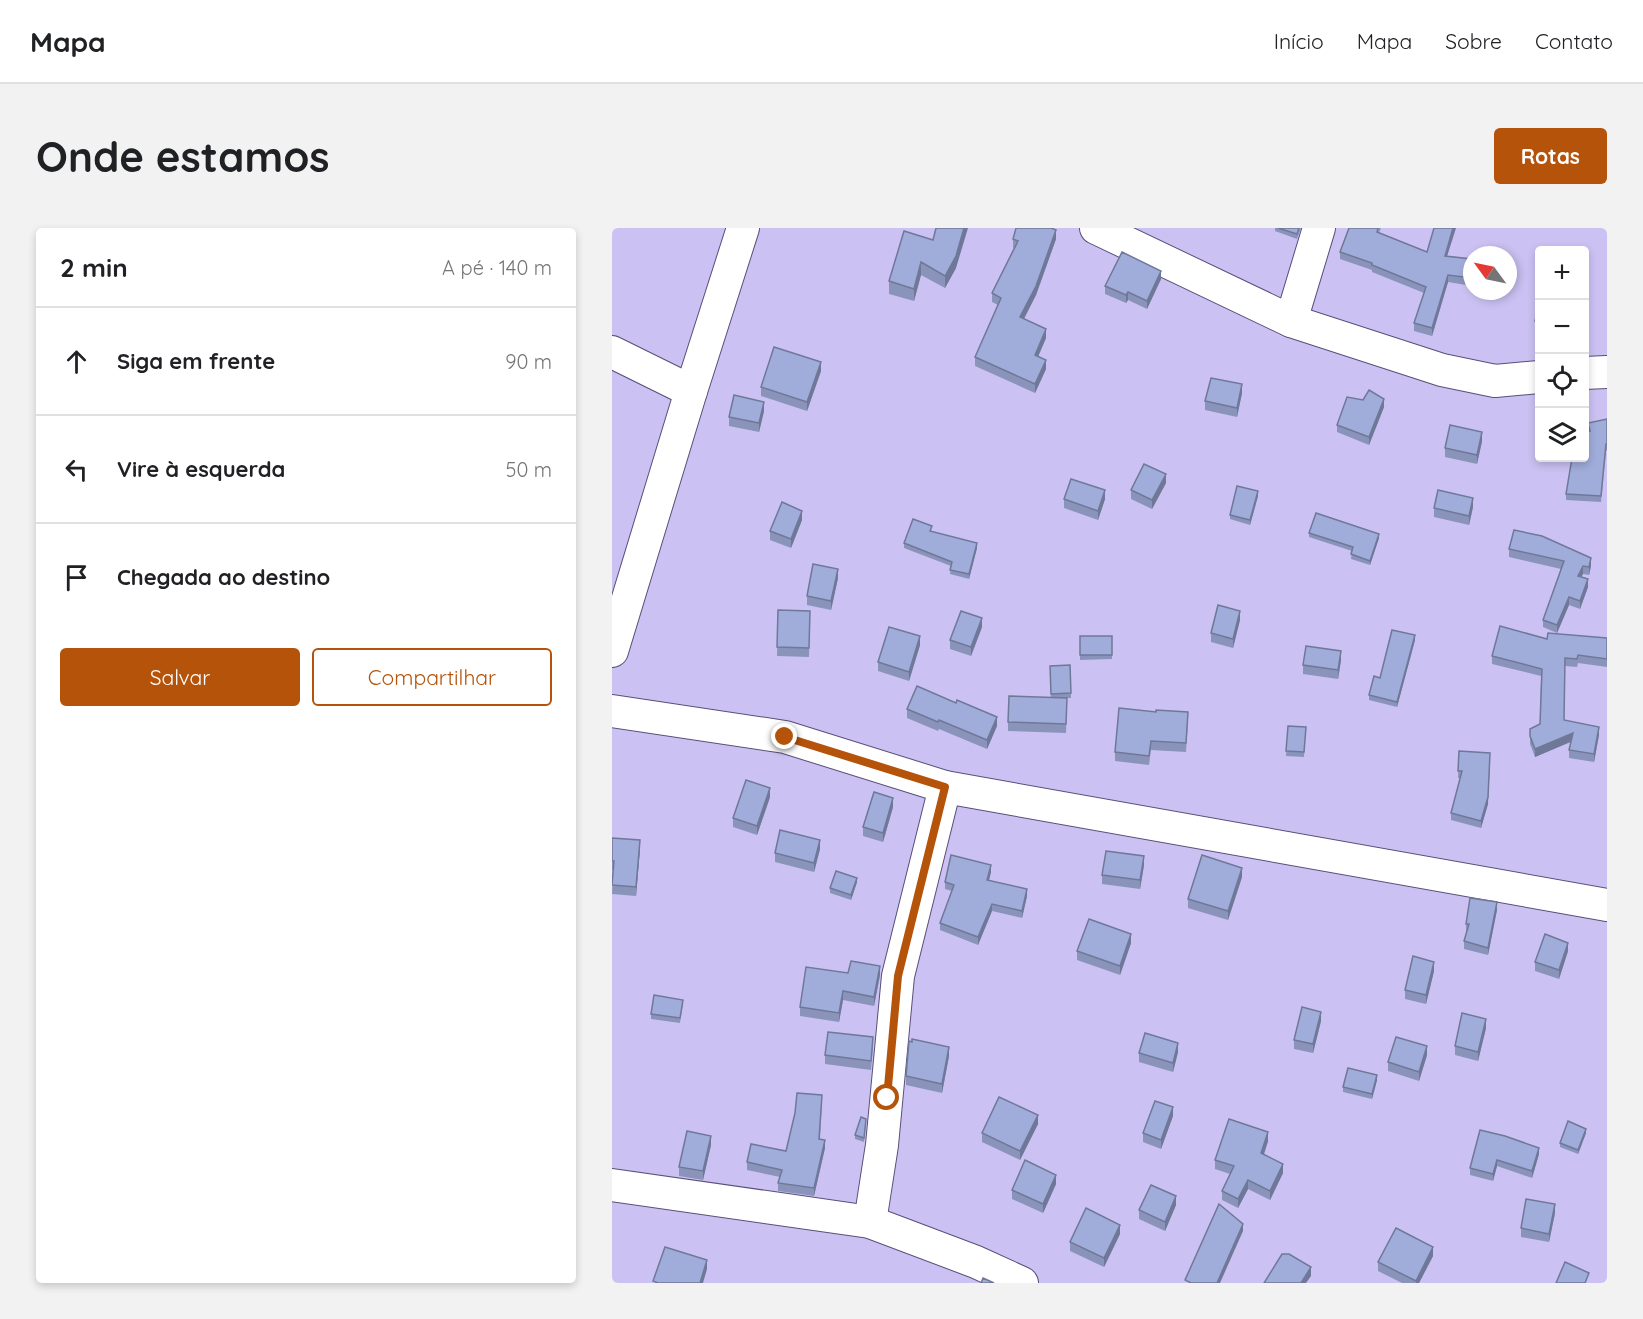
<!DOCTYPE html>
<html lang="pt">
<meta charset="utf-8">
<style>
:root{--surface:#fff;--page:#f2f2f2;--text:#202124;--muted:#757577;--line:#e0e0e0;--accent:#b45309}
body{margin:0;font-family:Quicksand,sans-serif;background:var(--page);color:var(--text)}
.controls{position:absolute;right:18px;top:18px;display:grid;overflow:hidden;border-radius:6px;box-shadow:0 3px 9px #0003}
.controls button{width:54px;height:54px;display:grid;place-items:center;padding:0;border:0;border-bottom:2px solid var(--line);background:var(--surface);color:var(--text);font:30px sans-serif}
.compass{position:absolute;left:851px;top:18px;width:54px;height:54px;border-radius:50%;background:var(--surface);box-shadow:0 3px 9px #0003;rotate:303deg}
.stop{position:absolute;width:18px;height:18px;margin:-14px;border:4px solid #b45309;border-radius:50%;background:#fff}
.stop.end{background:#b45309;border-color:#fff;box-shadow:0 2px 6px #0008}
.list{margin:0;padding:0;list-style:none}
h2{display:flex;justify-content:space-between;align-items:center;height:78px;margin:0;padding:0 24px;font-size:26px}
h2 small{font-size:20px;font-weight:400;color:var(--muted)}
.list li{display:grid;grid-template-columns:39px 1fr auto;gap:18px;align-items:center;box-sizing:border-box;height:108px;padding:0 24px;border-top:2px solid var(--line)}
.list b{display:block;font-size:22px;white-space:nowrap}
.list em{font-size:20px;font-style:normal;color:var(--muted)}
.actions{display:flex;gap:12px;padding:18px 24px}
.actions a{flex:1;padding:14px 0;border:2px solid var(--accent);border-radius:6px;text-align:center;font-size:21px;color:var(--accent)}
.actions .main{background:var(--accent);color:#fff}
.icon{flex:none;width:33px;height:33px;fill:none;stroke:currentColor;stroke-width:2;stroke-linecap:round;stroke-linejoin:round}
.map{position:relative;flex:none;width:995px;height:1055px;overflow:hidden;border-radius:6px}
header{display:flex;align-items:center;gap:36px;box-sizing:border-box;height:84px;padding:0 30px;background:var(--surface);border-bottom:2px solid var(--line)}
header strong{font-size:28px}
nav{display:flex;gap:33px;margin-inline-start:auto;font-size:21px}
.intro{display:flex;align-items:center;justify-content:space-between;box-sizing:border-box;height:144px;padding:0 36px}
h1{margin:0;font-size:42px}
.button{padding:15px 27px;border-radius:6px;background:var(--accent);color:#fff;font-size:21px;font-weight:700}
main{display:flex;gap:36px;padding:0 36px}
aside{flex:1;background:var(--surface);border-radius:6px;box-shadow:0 3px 9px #0003}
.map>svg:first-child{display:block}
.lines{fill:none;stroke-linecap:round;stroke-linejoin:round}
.minor-casing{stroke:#584f79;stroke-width:34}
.minor{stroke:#fff;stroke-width:32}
.wall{fill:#8a94bb}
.shaded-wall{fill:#707899}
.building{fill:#a0acda;stroke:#707899;stroke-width:1.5}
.route{stroke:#b45309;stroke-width:8}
</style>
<header>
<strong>Mapa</strong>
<nav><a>Início</a><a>Mapa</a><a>Sobre</a><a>Contato</a></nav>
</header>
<div class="intro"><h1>Onde estamos</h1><a class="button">Rotas</a></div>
<main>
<aside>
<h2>2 min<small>A pé · 140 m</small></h2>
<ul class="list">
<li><svg class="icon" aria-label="ahead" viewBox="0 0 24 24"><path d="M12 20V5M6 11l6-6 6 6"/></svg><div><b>Siga em frente</b></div><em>90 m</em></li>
<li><svg class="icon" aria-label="left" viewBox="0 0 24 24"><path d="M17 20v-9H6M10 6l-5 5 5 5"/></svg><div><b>Vire à esquerda</b></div><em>50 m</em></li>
<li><svg class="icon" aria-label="arrive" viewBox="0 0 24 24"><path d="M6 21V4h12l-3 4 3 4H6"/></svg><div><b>Chegada ao destino</b></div></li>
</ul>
<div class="actions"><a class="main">Salvar</a><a>Compartilhar</a></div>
</aside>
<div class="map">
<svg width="995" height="1055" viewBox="0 0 995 1055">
<rect width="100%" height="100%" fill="#cbc2f3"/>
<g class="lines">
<!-- minor casing -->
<g class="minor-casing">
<g id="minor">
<path d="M484,0L679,93L830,142L883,153L927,149"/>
<path d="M679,93L707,0"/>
<path d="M0,124L79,163"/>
<path d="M972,145L995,144"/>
<path d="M0,423L79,163L131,0"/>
<path d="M0,483L173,509L333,559L995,677"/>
<path d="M0,957L258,994L364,1034L410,1055"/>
<path d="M258,994L270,917L286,748L333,559"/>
</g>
</g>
<!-- minor -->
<use href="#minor" class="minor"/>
</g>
<!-- wall -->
<g class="wall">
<path d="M663,0H689L685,11L663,3Z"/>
<path d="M737,0H769L767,5L815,24L835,28L860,31V58L836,54L820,108L802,103V95L812,65L760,44V42L728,31V24Z"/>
<path d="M292,3L344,40L333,60L309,47L302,73L277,66V53Z"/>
<path d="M401,11H444L424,67L412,91L434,110L426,128L434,141L423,165L363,138V129L386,77L380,74V65L402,20H401Z"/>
<path d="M549,51L535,81L516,72L514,75L493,66V58Z"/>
<path d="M927,77V103L923,102V93Z"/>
<path d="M209,143L195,183L149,168V159Z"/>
<path d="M630,165L625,189L593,182V173Z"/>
<path d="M751,172L772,179L757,217L725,204V197Z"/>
<path d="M152,183L147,204L117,198V189Z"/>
<path d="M995,191V222L994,223L989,274L954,272V266L977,203L976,195Z"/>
<path d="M870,213L865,236L833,229V220Z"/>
<path d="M554,255L540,281L519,271V262Z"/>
<path d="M646,268L638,297L618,291V287Z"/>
<path d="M452,271H493L486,292L452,280Z"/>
<path d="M861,279L857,297L822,289V280Z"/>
<path d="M190,292L179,320L158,312V303Z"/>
<path d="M320,303L365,320L357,351L338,346L339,338L292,320V315Z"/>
<path d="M697,305L767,310L758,337L739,331L740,323L697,309Z"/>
<path d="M897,321L979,338L977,347L971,346L969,349L976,359L968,381L957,377L945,405L931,399V392L949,341L897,329Z"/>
<path d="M226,350L219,382L195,377V368Z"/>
<path d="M166,382L198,383L197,429L165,428Z"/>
<path d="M628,392L621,420L599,414V405Z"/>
<path d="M370,399L359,428L338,421V412Z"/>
<path d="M468,408H500V431L468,432Z"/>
<path d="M995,410V439L966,435L965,439L953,438L952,492L987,507L982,534L957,530V522L959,513L923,529L918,516V501L928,496L929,448L880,436V428L935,411Z"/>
<path d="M803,412L785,479L757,472V467L768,450Z"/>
<path d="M308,417L297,453L266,443V434Z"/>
<path d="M729,432L726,451L691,446V437Z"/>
<path d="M458,437L459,470H448H455L454,505L396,503V494L439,470L438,438Z"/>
<path d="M295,481L385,498L375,521L327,501L326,503L295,490Z"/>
<path d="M576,493L574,524L539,522L537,537L503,533V524Z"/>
<path d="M676,498L694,499L692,529L674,528Z"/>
<path d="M847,523L876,576L869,600L839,592V585L848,550H846Z"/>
<path d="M158,569L145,607L121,599V590Z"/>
<path d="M281,579L271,614L251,608V599Z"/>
<path d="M0,610L28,621L24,668L0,666L1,642H0Z"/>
<path d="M208,621L202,644L163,634V625Z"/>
<path d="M532,637L528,661L490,656V647Z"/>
<path d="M379,644L377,653L415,668L410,690L380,683L366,717L328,702V695L340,663L333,661V654Z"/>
<path d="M630,649L616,692L576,680V671Z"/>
<path d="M245,654L239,672L218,665V660Z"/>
<path d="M885,682L876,727L852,721V713L855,703H854V696Z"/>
<path d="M519,715L508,747L465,732V723Z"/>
<path d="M956,723L947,751L923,743V734Z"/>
<path d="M822,743L814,776L793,771V762Z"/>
<path d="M236,745L268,747L262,778L231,772L227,794L188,788V779Z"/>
<path d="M71,776L68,795L39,791V786Z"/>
<path d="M709,793L701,825L682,821V812Z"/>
<path d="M874,800L866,833L843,827V818Z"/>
<path d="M261,818L259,842L213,836V827Z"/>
<path d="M566,824L561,844L527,834V825Z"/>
<path d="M815,827L807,853L776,843V834Z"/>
<path d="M337,828L330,865L294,857V848Z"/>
<path d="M765,852L760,871L731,864V859Z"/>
<path d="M210,875L208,911L213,920L202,968L166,963V955L168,949L135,942V934L174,923Z"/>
<path d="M561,888L549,921L531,914V905Z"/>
<path d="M254,891L252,914L243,911V907Z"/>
<path d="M426,896L408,932L370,914V905Z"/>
<path d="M974,905L966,926L948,919V915Z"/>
<path d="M656,913L652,927L671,945L658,972L636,961L626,980L610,972V963L618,946L603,941V932Z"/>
<path d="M99,917L91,952L67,948V939Z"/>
<path d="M927,920V926L920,950L885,938L881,953L858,947V940Z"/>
<path d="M444,956L431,985L400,971V962Z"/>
<path d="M564,977L553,1003L527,991V982Z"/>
<path d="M943,985L937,1014L909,1009V1000Z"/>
<path d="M508,1006L492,1039L458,1023V1014Z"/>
<path d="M821,1028L807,1055H790L766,1043V1034Z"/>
</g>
<!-- shaded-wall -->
<g class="shaded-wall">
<path d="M352,0H356L344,40L333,60V48Z"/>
<path d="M841,0H844L833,35V28Z"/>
<path d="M444,2V11L424,67L408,98V89Z"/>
<path d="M309,34V47L302,73V61Z"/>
<path d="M549,43V51L535,81V73Z"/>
<path d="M836,47V54L820,108V100Z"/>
<path d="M516,64V72L514,75V67Z"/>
<path d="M434,101V110L423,136V127Z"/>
<path d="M434,132V141L423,165V156Z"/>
<path d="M209,134V143L195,183V174Z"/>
<path d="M630,156V165L625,189V180Z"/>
<path d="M772,171V179L757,217V209Z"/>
<path d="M152,174V183L147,204V195Z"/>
<path d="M870,204V213L865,236V227Z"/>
<path d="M554,246V255L540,281V272Z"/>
<path d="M493,262V271L486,292V283Z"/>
<path d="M646,263V268L638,297V292Z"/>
<path d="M861,270V279L857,297V288Z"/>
<path d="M190,283V292L179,320V311Z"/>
<path d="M767,306V310L758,337V333Z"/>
<path d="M365,315V320L357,351V346Z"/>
<path d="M979,330V338L977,347V339Z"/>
<path d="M971,338V346L966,356V348Z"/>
<path d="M226,341V350L219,382V373Z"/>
<path d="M976,351V359L968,381V373Z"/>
<path d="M957,369V377L945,405V397Z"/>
<path d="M628,383V392L621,420V411Z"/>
<path d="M370,390V399L359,428V419Z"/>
<path d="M803,407V412L785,479V474Z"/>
<path d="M308,408V417L297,453V444Z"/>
<path d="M729,423V432L726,451V442Z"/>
<path d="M385,489V498L375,521V512Z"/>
<path d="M987,499V507L982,534V526Z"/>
<path d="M961,505V513L923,529V521Z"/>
<path d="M878,532L876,576L869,600V593Z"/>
<path d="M158,560V569L145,607V598Z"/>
<path d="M281,570V579L271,614V605Z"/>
<path d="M28,612V621L24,668V659Z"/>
<path d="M208,612V621L202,644V635Z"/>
<path d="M532,628V637L528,661V652Z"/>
<path d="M379,637V644L375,659V652Z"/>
<path d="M630,640V649L616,692V683Z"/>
<path d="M245,650V654L239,672V667Z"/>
<path d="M415,661V668L410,690V683Z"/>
<path d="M885,674V682L876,727V720Z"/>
<path d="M380,676V683L366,717V709Z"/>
<path d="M519,706V715L508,747V738Z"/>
<path d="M956,715V723L947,751V742Z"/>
<path d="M822,734V743L814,776V767Z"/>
<path d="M268,738V747L262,778V769Z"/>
<path d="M231,763V772L227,794V785Z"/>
<path d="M709,784V793L701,825V816Z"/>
<path d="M874,791V800L866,833V824Z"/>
<path d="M566,815V824L561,844V835Z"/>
<path d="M815,818V827L807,853V844Z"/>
<path d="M337,819V828L330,865V856Z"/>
<path d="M765,847V852L760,871V866Z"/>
<path d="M561,879V888L549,921V912Z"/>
<path d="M426,887V896L408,932V923Z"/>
<path d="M974,901V905L966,926V922Z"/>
<path d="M656,904V913L649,934V925Z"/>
<path d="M99,908V917L91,952V943Z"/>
<path d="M213,912V920L202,968V960Z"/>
<path d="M927,920V926L920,950V943Z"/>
<path d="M885,932V938L881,953V946Z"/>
<path d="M671,936V945L658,972V963Z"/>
<path d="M444,947V956L431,985V976Z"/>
<path d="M636,952V961L626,980V971Z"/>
<path d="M564,968V977L553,1003V994Z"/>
<path d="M943,976V985L937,1014V1006Z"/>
<path d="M631,996V1003L608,1055H605Z"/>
<path d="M508,997V1006L492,1039V1030Z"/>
<path d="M821,1019V1028L807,1055H804V1053Z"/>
<path d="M95,1032V1041L91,1055H88Z"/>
<path d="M699,1039V1048L694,1055H689Z"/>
</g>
<!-- building -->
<g class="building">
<path d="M324,0H352L344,28L333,48L309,34L302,61L277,53L292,3L321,12Z"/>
<path d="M404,0H439L444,2L424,58L408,89L434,101L423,127L434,132L423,156L363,129L389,70L380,65L406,13L401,11Z"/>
<path d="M666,0H687L685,6Z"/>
<path d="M737,0H766L765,4L815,24L822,0H841L833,28L860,31V50L836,47L820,100L802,95L814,59L760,37V35L728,24Z"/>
<path d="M510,24L549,43L535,73L516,64L514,67L493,58Z"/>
<path d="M927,77V94L923,93Z"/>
<path d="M162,119L209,134L195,174L149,159Z"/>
<path d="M599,150L630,156L625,180L593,173Z"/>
<path d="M757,162L772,171L757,209L725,197L735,169L751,172Z"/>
<path d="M122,167L152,174L147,195L117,189Z"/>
<path d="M995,191V216H994L989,268L954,266L960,230H972V203H978L976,195Z"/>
<path d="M838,197L870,204L865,227L833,220Z"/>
<path d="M532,236L554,246L540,272L519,262Z"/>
<path d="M459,251L493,262L486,283L452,271Z"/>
<path d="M625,258L646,263L638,292L618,287Z"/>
<path d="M826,262L861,270L857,288L822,280Z"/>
<path d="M170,274L190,283L179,311L158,303Z"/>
<path d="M704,285L767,306L758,333L739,326L741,319L697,305Z"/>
<path d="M301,291L320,298L318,303L365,315L357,346L338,342L340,334L292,315Z"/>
<path d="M902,302L930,308L979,330L977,339L971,338L966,348L976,351L968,373L957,369L945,397L931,392L952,333L897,321Z"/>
<path d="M201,336L226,341L219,373L195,368Z"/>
<path d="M606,377L628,383L621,411L599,405Z"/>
<path d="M166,382L198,383L197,420L165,419Z"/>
<path d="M349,383L370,390L359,419L338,412Z"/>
<path d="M888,398L935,411L936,405L995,410V431L966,427L965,431L953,430L952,492L987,499L982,526L957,522L961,505L923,521L918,508V501L928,496L930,441L880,428Z"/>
<path d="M277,399L308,408L297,444L266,434Z"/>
<path d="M780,402L803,407L785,474L757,467L762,448L768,450Z"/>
<rect x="468" y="408" width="32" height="19"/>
<path d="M694,418L729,423L726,442L691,437Z"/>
<path d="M458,437L459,465L439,466L438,438Z"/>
<path d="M305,458L344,475L345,472L385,489L375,512L327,492L326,494L295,481Z"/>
<path d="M397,468L455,470L454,496L396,494Z"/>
<path d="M507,480L544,484V482L576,484L574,515L539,513L537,528L503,524Z"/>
<path d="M676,498L694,499L692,524L674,523Z"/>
<path d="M847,523L878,525L876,569L869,593L839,585L850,543H846Z"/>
<path d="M134,552L158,560L145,598L121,590Z"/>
<path d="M262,564L281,570L271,605L251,599Z"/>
<path d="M168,602L208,612L202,635L163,625Z"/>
<path d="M0,610L28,612L24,659L0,657L2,633H0Z"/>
<path d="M494,623L532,628L528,652L490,647Z"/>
<path d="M339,627L379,637L375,652L415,661L410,683L380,676L366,709L328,695L342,657L333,654Z"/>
<path d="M590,627L630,640L616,683L576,671Z"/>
<path d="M224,643L245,650L239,667L218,660Z"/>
<path d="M858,670L885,674L876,720L852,713L857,696H854Z"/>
<path d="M477,691L519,706L508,738L465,723Z"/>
<path d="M933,706L956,715L947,742L923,734Z"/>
<path d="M801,728L822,734L814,767L793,762Z"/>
<path d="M239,733L268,738L262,769L231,763L227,785L188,779L194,739L236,745Z"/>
<path d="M42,767L71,772L68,790L39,786Z"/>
<path d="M690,779L709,784L701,816L682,812Z"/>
<path d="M850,785L874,791L866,824L843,818Z"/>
<path d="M216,804L261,809L259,833L213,827Z"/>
<path d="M533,805L566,815L561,835L527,825Z"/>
<path d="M784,809L815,818L807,844L776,834Z"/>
<path d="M300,811L337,819L330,856L294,848L297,813L300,814Z"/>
<path d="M736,840L765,847L760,866L731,859Z"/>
<path d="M185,865L210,867L207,911L213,912L202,960L166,955L170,942L135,934L139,916L174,923L183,885Z"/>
<path d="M387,869L426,887L408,923L370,905Z"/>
<path d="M543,873L561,879L549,912L531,905Z"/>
<path d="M249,889L254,891L252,910L243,907Z"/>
<path d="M617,891L656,904L649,925L671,936L658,963L636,952L626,971L610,963L622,938L603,932Z"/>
<path d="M956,893L974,901L966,922L948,915Z"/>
<path d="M868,902L893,908L927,920L920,943L885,932L881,946L858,940Z"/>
<path d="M75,903L99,908L91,943L67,939Z"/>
<path d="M413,932L444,947L431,976L400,962Z"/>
<path d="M539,957L564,968L553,994L527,982Z"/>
<path d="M914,971L943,976L937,1006L909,1000Z"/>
<path d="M607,976L631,996L605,1055H579L573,1052Z"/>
<path d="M474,980L508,997L492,1030L458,1014Z"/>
<path d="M784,1000L821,1019L804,1053L766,1034Z"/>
<path d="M53,1019L95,1032L88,1055H46L41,1053Z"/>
<path d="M670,1026H677L699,1039L689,1055H652Z"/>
<path d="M953,1034L977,1045L973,1055H944Z"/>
<path d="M371,1050L382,1055H369Z"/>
</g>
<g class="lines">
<!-- route -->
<path class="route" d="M173,509L333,559L286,748L275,870"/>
</g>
</svg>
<div class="controls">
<button>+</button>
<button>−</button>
<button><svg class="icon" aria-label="locate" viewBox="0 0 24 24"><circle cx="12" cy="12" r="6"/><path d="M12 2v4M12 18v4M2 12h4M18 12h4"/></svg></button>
<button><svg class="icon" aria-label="layers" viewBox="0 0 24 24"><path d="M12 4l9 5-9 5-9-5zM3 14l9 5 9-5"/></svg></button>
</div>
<svg class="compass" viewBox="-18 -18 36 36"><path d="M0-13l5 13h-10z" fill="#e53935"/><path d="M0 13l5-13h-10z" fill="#757577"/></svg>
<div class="stop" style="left:275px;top:870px"></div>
<div class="stop end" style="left:173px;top:509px"></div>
</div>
</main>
